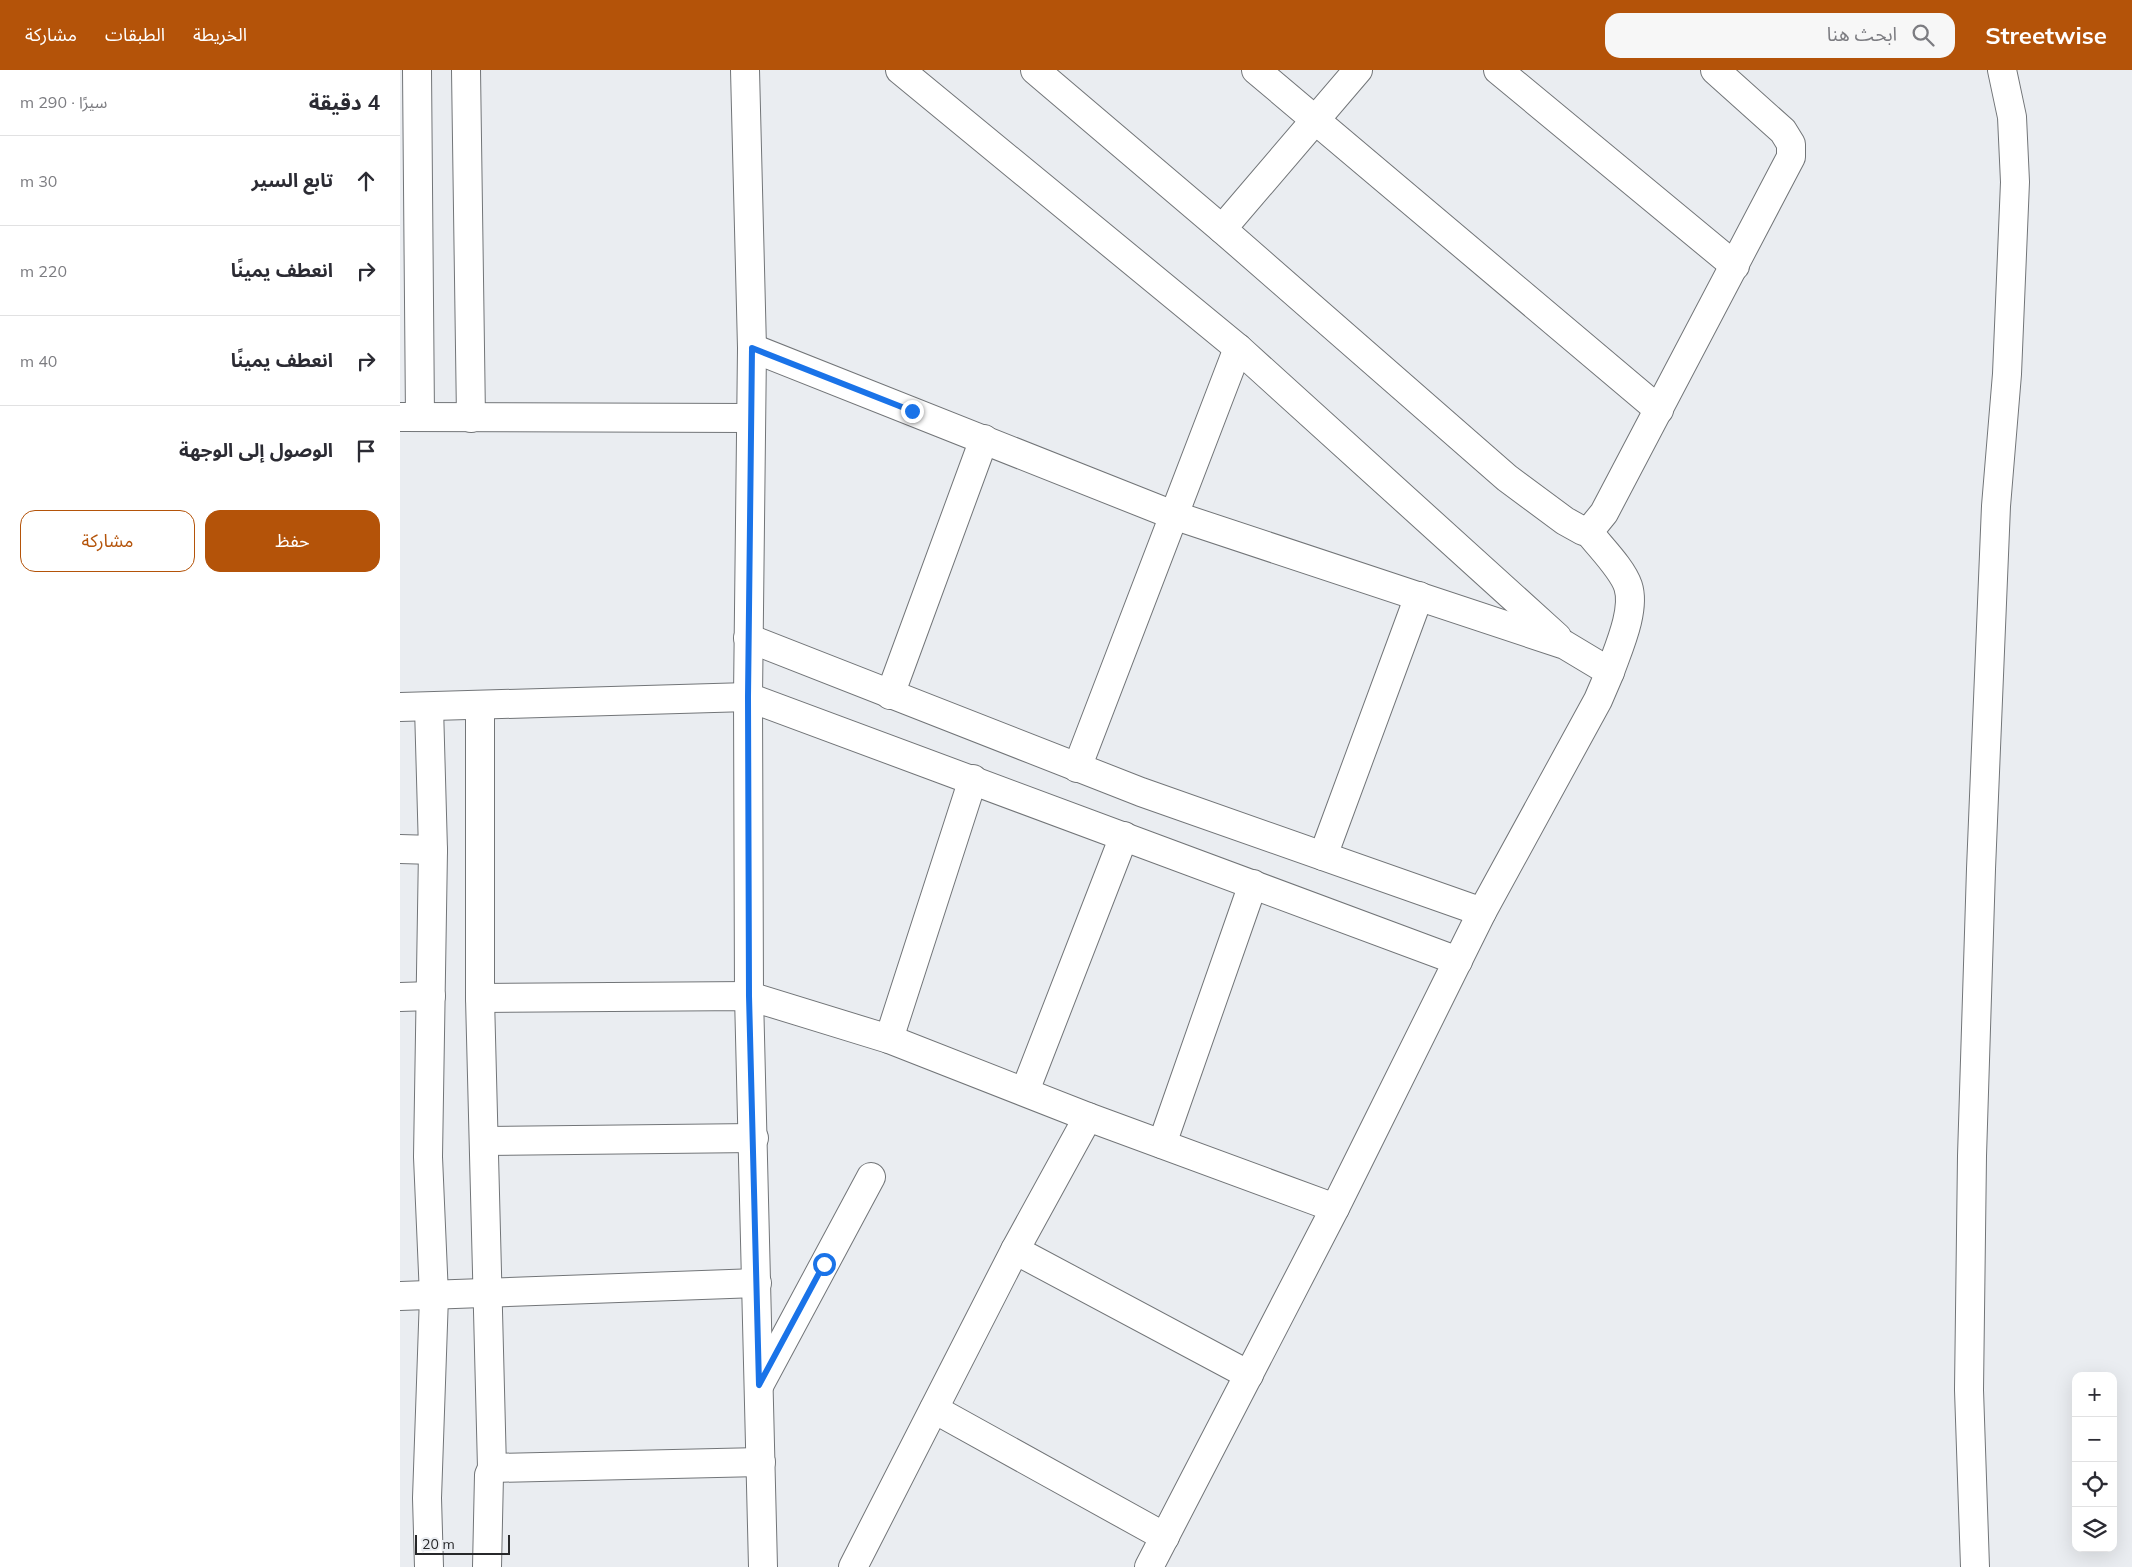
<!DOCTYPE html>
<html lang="ar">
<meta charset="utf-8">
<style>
:root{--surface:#fff;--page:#f7f7f7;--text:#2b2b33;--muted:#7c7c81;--line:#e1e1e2;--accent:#b45309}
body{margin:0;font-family:Mulish,"Noto Sans Arabic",sans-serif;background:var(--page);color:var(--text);direction:rtl}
.controls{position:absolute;right:15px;bottom:15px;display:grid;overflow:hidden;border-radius:10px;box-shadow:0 5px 20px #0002}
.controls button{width:45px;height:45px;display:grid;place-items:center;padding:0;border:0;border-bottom:1px solid var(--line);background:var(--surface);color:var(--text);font:25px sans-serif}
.scale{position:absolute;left:15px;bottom:12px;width:95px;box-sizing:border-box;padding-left:5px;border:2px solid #27282a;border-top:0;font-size:14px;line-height:18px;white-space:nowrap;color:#27282a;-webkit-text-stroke:4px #eaedf1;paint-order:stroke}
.stop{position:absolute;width:15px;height:15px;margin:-11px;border:4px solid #1a73e8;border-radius:50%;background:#fff}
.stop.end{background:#1a73e8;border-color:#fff;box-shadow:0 1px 5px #0008}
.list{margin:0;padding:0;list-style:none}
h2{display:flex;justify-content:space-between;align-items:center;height:65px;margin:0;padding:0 20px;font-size:21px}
h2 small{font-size:16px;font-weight:400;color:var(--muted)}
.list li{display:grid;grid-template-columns:32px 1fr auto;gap:15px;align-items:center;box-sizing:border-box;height:90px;padding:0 20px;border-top:1px solid var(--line)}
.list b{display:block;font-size:19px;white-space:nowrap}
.list em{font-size:16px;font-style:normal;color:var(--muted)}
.actions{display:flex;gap:10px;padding:15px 20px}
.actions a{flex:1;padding:11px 0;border:1px solid var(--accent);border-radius:15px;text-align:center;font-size:18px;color:var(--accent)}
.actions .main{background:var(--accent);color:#fff}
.icon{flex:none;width:28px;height:28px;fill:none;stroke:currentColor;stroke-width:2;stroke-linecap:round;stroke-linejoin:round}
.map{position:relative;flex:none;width:1732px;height:1497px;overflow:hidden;direction:ltr}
header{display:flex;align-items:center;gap:30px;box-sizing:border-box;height:70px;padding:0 25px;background:var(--accent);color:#fff}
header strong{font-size:24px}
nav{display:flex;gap:28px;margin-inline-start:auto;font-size:18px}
.search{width:350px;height:45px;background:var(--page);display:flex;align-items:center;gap:12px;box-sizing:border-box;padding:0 18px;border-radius:15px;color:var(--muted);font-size:19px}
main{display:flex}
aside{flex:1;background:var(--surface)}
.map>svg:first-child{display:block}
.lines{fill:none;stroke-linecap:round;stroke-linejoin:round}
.minor-casing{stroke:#727578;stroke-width:30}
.minor{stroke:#fff;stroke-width:28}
.route{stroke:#1a73e8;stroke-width:6}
</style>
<header>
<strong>Streetwise</strong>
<div class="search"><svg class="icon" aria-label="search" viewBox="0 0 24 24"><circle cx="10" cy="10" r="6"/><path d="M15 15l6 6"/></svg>ابحث هنا</div>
<nav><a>الخريطة</a><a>الطبقات</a><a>مشاركة</a></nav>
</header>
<main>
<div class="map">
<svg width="1732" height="1497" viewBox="0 0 1732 1497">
<rect width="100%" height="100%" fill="#eaedf1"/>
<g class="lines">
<!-- minor casing -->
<g class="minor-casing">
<g id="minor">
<path d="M17,0L20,347"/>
<path d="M66,0L71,348"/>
<path d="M345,0L352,278L348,627L349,926L363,1497"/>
<path d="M500,0L838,278L1157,567"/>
<path d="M635,0L822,159L1107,408L1165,451L1183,461L1191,459L1204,443L1391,87V74L1383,61L1315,0"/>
<path d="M856,0L1259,340"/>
<path d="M1098,0L1335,196"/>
<path d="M822,159L958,0"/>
<path d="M352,278L773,445L1165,575L1210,602L1198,630L1082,842L935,1138L749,1497"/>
<path d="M0,347L351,348"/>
<path d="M1187,460C1199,476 1222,498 1228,516C1236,540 1218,579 1210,602"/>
<path d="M348,568L741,722L1082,842"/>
<path d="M490,625L584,369"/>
<path d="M80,636V928L92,1398L89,1405L87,1497"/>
<path d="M0,637L348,627L1058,891"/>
<path d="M677,698L838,278"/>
<path d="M0,779L33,780"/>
<path d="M923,786L1019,526"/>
<path d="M0,927L31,926"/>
<path d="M80,928L349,926L489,969L688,1047L935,1138"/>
<path d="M489,969L573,709"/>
<path d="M625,1021L724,766"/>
<path d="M84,1071L354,1068"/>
<path d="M762,1074L853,814"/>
<path d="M615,1180L849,1305"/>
<path d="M0,1226L357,1213"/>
<path d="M360,1314L471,1107"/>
<path d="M534,1339L765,1467"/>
<path d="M92,1398L361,1392"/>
<path d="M29,1497L27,1428L34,1226L28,1087L33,780L29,637"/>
<path d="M453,1497L615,1180L688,1047"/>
<path d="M1575,1497L1569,1320L1572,1086L1581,799L1596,436L1607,304L1615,112L1612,47L1602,0"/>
</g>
</g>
<!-- minor -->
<use href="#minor" class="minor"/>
</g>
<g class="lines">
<!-- route -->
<path class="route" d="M424,1194L359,1315L349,926L348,627L352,278L512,341"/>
</g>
</svg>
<div class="controls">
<button>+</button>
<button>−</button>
<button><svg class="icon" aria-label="locate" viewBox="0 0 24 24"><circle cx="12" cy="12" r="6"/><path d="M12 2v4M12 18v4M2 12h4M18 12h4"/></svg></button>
<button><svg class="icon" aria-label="layers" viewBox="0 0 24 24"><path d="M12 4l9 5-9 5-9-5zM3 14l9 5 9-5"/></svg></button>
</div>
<div class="scale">20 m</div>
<div class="stop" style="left:424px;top:1194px"></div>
<div class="stop end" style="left:512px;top:341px"></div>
</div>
<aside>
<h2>4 دقيقة<small>سيرًا · 290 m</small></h2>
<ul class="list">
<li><svg class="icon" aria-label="ahead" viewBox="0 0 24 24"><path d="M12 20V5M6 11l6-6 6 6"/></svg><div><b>تابع السير</b></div><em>30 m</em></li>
<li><svg class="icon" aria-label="right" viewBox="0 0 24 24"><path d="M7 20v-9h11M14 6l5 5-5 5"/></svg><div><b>انعطف يمينًا</b></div><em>220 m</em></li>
<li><svg class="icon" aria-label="right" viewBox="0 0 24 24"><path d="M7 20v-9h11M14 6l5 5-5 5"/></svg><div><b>انعطف يمينًا</b></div><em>40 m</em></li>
<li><svg class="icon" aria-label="arrive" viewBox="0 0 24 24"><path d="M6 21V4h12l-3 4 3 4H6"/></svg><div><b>الوصول إلى الوجهة</b></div></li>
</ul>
<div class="actions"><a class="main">حفظ</a><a>مشاركة</a></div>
</aside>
</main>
